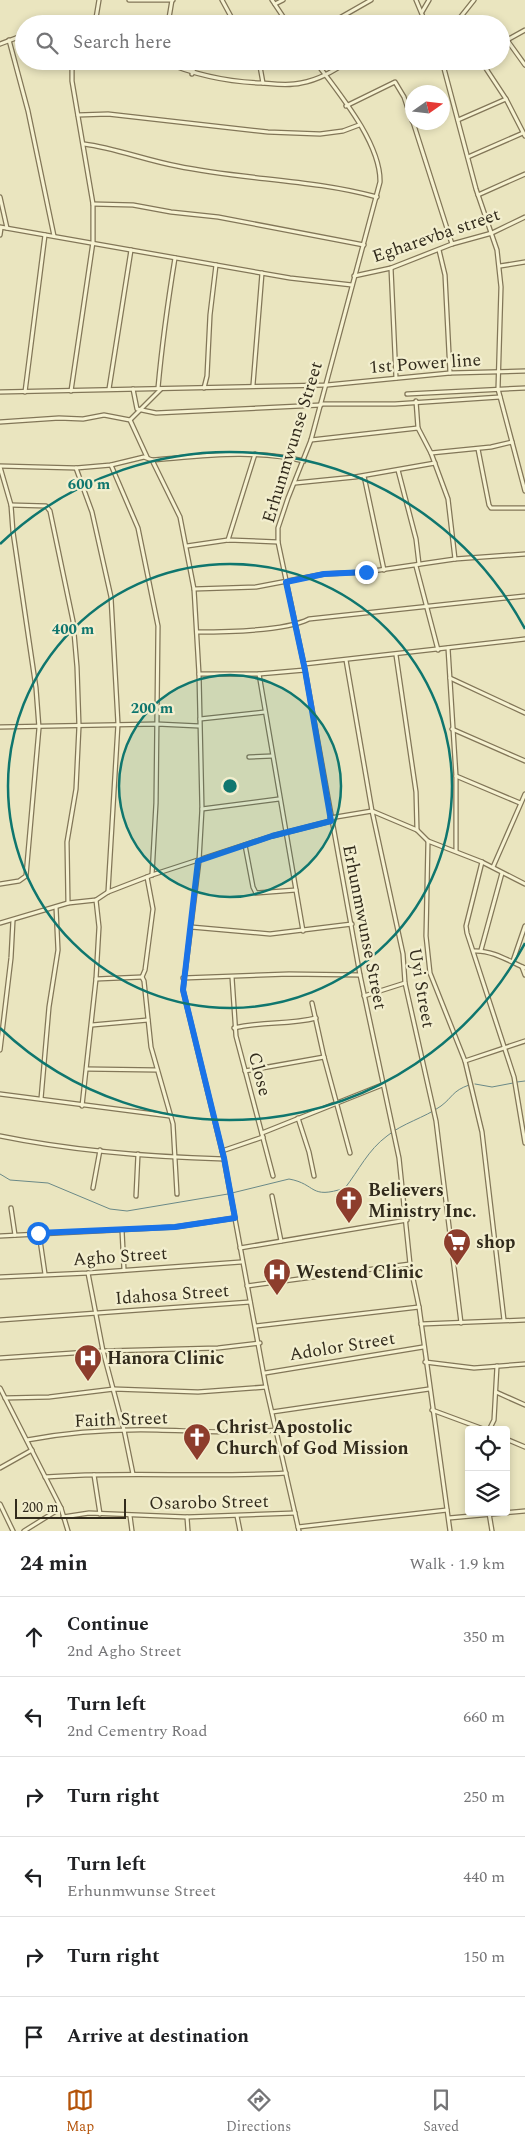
<!DOCTYPE html>
<meta charset="utf-8">
<style>
:root{--surface:#fff;--page:#f6f6f6;--text:#202124;--muted:#757577;--line:#e0e0e0;--accent:#b45309}
body{margin:0;font-family:Spectral,serif;background:var(--page);color:var(--text)}
.controls{position:absolute;right:15px;bottom:15px;display:grid;overflow:hidden;border-radius:5px;box-shadow:0 2px 8px #0003}
.controls button{width:45px;height:45px;display:grid;place-items:center;padding:0;border:0;border-bottom:1px solid var(--line);background:var(--surface);color:var(--text);font:25px sans-serif}
.compass{position:absolute;left:405px;top:85px;width:45px;height:45px;border-radius:50%;background:var(--surface);box-shadow:0 2px 8px #0003;rotate:76deg}
.scale{position:absolute;left:15px;bottom:12px;width:111px;box-sizing:border-box;padding-left:5px;border:2px solid #322b1c;border-top:0;font-size:14px;line-height:18px;white-space:nowrap;color:#322b1c;-webkit-text-stroke:4px #f2eece;paint-order:stroke}
.stop{position:absolute;width:15px;height:15px;margin:-11px;border:4px solid #1a73e8;border-radius:50%;background:#fff}
.stop.end{background:#1a73e8;border-color:#fff;box-shadow:0 1px 5px #0008}
.list{margin:0;padding:0;list-style:none}
h2{display:flex;justify-content:space-between;align-items:center;height:65px;margin:0;padding:0 20px;font-size:21px}
h2 small{font-size:16px;font-weight:400;color:var(--muted)}
.list li{display:grid;grid-template-columns:32px 1fr auto;gap:15px;align-items:center;box-sizing:border-box;height:80px;padding:0 20px;border-top:1px solid var(--line)}
.list b{display:block;font-size:19px;white-space:nowrap}
.list p{margin:0;font-size:16px;white-space:nowrap;color:var(--muted)}
.list em{font-size:16px;font-style:normal;color:var(--muted)}
.icon{flex:none;width:28px;height:28px;fill:none;stroke:currentColor;stroke-width:2;stroke-linecap:round;stroke-linejoin:round}
.map{position:relative;flex:none;width:525px;height:1531px;overflow:hidden}
.search{position:absolute;background:var(--surface);box-shadow:0 2px 8px #0003;left:15px;right:15px;top:15px;height:55px;display:flex;align-items:center;gap:12px;box-sizing:border-box;padding:0 18px;border-radius:28px;color:var(--muted);font-size:19px}
.sheet{height:545px;background:var(--surface)}
nav{display:flex;justify-content:space-around;align-items:center;box-sizing:border-box;height:70px;border-top:1px solid var(--line);background:var(--surface);font-size:14px;color:var(--muted)}
nav a{display:grid;justify-items:center;gap:2px}
nav .on{color:var(--accent)}
.map>svg:first-child{display:block}
.lines{fill:none;stroke-linecap:round;stroke-linejoin:round}
.stream{stroke:#6a8987;stroke-width:1}
.minor-casing{stroke:#827658;stroke-width:5.5}
.minor{stroke:#f6f2d1;stroke-width:3}
.route{stroke:#1a73e8;stroke-width:6}
.ring{fill:none;stroke:#0f766e;stroke-width:2.5}
.labels{text-anchor:middle;stroke-width:4.5;stroke-linejoin:round;paint-order:stroke}
.street-label{font-size:18px;fill:#322b1c;stroke:#f2eece}
.poi-label{font-size:18px;font-weight:bold;fill:#322b1c;stroke:#f2eece;text-anchor:start}
.centre{fill:#0f766e;stroke:#f2eece;stroke-width:2.5}
.ring-label{font-size:15px;text-anchor:middle;font-weight:bold;fill:#0f766e;stroke:#f2eece;stroke-width:4.5;stroke-linejoin:round;paint-order:stroke}
</style>
<div class="map">
<svg width="525" height="1531" viewBox="0 0 525 1531">
<rect width="100%" height="100%" fill="#eae5bf"/>
<g class="lines">
<!-- stream -->
<g class="stream">
<path d="M517,1082L525,1081"/>
<path d="M475,1084L492,1087L513,1083"/>
<path d="M0,1174L10,1180L48,1183L110,1209L127,1211L228,1194"/>
<path d="M232,1193L289,1179C317,1184 309,1200 345,1188C359,1170 368,1150 387,1136C403,1123 424,1118 441,1106C453,1097 452,1091 469,1085"/>
</g>
<!-- minor casing -->
<g class="minor-casing">
<g id="minor">
<path d="M129,0H173"/>
<path d="M222,0L235,24"/>
<path d="M272,0L288,24"/>
<path d="M416,0L426,24"/>
<path d="M275,4L283,0"/>
<path d="M422,12L429,0"/>
<path d="M458,19L467,24"/>
<path d="M95,24L99,0"/>
<path d="M168,24L172,0"/>
<path d="M329,24L371,0"/>
<path d="M455,24L474,0"/>
<path d="M501,39L507,40L525,65"/>
<path d="M9,40L28,111L54,236"/>
<path d="M507,40L525,30"/>
<path d="M0,44L24,35"/>
<path d="M162,61C195,75 227,82 262,83C275,84 288,86 301,83C319,80 333,71 349,61"/>
<path d="M259,61L263,83"/>
<path d="M315,61C338,92 381,143 380,182L311,440L288,498L278,528V542L305,670L360,975L399,1158L410,1264L419,1307L450,1531"/>
<path d="M442,61L476,189L497,250L501,287L498,389L525,491"/>
<path d="M481,61L506,99L525,136"/>
<path d="M192,74L196,61"/>
<path d="M346,106L395,82L404,97L412,121"/>
<path d="M78,115L108,114L268,132L320,134L343,131L359,125"/>
<path d="M458,120L506,99"/>
<path d="M413,122L452,244"/>
<path d="M84,144C115,148 145,160 177,166C243,180 312,179 377,197"/>
<path d="M468,157L523,133"/>
<path d="M478,195L525,174"/>
<path d="M0,197L7,228"/>
<path d="M93,204L133,205L171,212L218,217L364,245"/>
<path d="M0,227L290,278L352,285"/>
<path d="M0,235L1,228"/>
<path d="M439,250L445,275L450,373"/>
<path d="M500,266L525,262"/>
<path d="M391,268L396,378"/>
<path d="M354,276L391,268L452,244L492,233L525,217"/>
<path d="M253,385L262,273"/>
<path d="M158,388C162,344 168,301 175,258"/>
<path d="M204,388L207,376L210,315L216,265"/>
<path d="M109,389L131,250"/>
<path d="M133,389L137,409L156,413L321,405"/>
<path d="M71,391L93,242V204L72,81V61"/>
<path d="M0,392L327,385L450,373L525,371"/>
<path d="M25,392L45,235"/>
<path d="M407,394L525,388"/>
<path d="M416,401L418,428"/>
<path d="M321,404H395L500,397"/>
<path d="M130,420L161,389"/>
<path d="M0,422L59,418L83,419L104,415L130,420L147,457"/>
<path d="M311,440L418,428L431,453L448,499L455,559"/>
<path d="M478,449L489,505L491,508H525"/>
<path d="M431,453L491,447L512,442"/>
<path d="M152,460L180,517L194,589L199,674L202,809L199,861L183,990L224,1159L266,1387L299,1531"/>
<path d="M111,465L138,528L158,626L156,803L152,875"/>
<path d="M0,466L76,468L111,465L144,457L152,460C203,456 253,449 304,461"/>
<path d="M0,467L11,505L13,532L36,688L39,728L26,876L19,881L0,884"/>
<path d="M76,468L92,512L111,597L118,724L108,892"/>
<path d="M398,470L416,539L419,564"/>
<path d="M364,476L384,570"/>
<path d="M295,483L355,477L435,463"/>
<path d="M11,505L46,506L50,511L73,621L77,667L79,726L76,789L67,842L68,903"/>
<path d="M228,540L255,454"/>
<path d="M187,546L228,540L278,542"/>
<path d="M416,566L438,650"/>
<path d="M194,589L256,587L324,574L366,572L455,559L525,554"/>
<path d="M197,632C225,632 285,631 309,619L525,596"/>
<path d="M448,648L456,776V851"/>
<path d="M396,655L416,792L417,830"/>
<path d="M346,660L372,811L403,954L405,983L436,1121L461,1323"/>
<path d="M304,664L525,639"/>
<path d="M199,674H259L305,670"/>
<path d="M259,674L303,931"/>
<path d="M450,678L525,713"/>
<path d="M200,719L265,712"/>
<path d="M0,727L157,724L199,726"/>
<path d="M452,729L525,761"/>
<path d="M249,757L272,756"/>
<path d="M456,776L520,803"/>
<path d="M202,809L279,799"/>
<path d="M330,818L372,811L417,830L428,841L482,862L525,884"/>
<path d="M428,841L426,936L430,973L465,1061L482,1132L504,1320"/>
<path d="M245,845L253,887L256,893L296,890"/>
<path d="M482,862L466,926L467,933L514,1077L525,1143"/>
<path d="M493,867L525,794"/>
<path d="M147,877L153,909L145,970L142,977L144,981L151,1047L173,1124L177,1194"/>
<path d="M96,900L99,927L96,979L142,977"/>
<path d="M0,923L68,903L96,900L108,892L152,875L272,836L331,821"/>
<path d="M191,927L270,934L352,924"/>
<path d="M481,950L502,873"/>
<path d="M474,951C492,950 509,961 525,968"/>
<path d="M513,961L525,926"/>
<path d="M522,967L525,975"/>
<path d="M232,977L236,1036L273,1176"/>
<path d="M183,978L289,974L360,975"/>
<path d="M364,996L405,983"/>
<path d="M312,1003L324,1057L350,1153"/>
<path d="M92,1025L148,1020"/>
<path d="M234,1028C263,1021 289,1025 316,1018"/>
<path d="M0,1050L11,958L13,920"/>
<path d="M465,1061L525,1041"/>
<path d="M87,1069L156,1070"/>
<path d="M245,1071L324,1057"/>
<path d="M0,1094L170,1116"/>
<path d="M41,1099L49,1007L58,950L56,907"/>
<path d="M82,1106L96,979"/>
<path d="M298,1118L309,1152L314,1176"/>
<path d="M262,1133L382,1085"/>
<path d="M0,1136C73,1151 150,1157 224,1159"/>
<path d="M222,1151L263,1137"/>
<path d="M93,1188L100,1150"/>
<path d="M136,1196L138,1154"/>
<path d="M272,1196L281,1241"/>
<path d="M11,1208L15,1235"/>
<path d="M122,1230L124,1270"/>
<path d="M39,1233L45,1274"/>
<path d="M0,1236L175,1227L235,1218"/>
<path d="M240,1248L407,1220"/>
<path d="M88,1273L103,1351L124,1430L133,1474"/>
<path d="M0,1277L88,1273L241,1262"/>
<path d="M247,1286L410,1264"/>
<path d="M0,1320L250,1302"/>
<path d="M421,1324L525,1320"/>
<path d="M256,1326L419,1307"/>
<path d="M0,1358L103,1351L218,1348L260,1343"/>
<path d="M425,1362L474,1368L525,1364"/>
<path d="M265,1373L423,1347"/>
<path d="M0,1388L61,1508L68,1531"/>
<path d="M496,1392L525,1405"/>
<path d="M5,1398L49,1397L114,1389L198,1392L266,1387"/>
<path d="M432,1410L486,1430"/>
<path d="M272,1412L429,1389"/>
<path d="M489,1430L494,1420L497,1366"/>
<path d="M506,1439L525,1447"/>
<path d="M27,1440C70,1432 114,1429 157,1430C197,1431 236,1434 276,1430"/>
<path d="M0,1468L32,1450"/>
<path d="M94,1475L100,1514"/>
<path d="M45,1477C126,1471 205,1478 286,1473"/>
<path d="M0,1504L13,1531"/>
<path d="M489,1513L492,1531"/>
<path d="M130,1516L132,1531"/>
<path d="M237,1516L240,1531"/>
<path d="M63,1517L89,1513L187,1517L295,1513"/>
<path d="M187,1517L188,1531"/>
<path d="M449,1518L525,1511"/>
<path d="M298,1527L447,1510"/>
<path d="M24,1531L61,1508"/>
</g>
</g>
<!-- minor -->
<use href="#minor" class="minor"/>
</g>
<g class="lines">
<!-- route -->
<path class="route" d="M38,1233L175,1227L235,1218L224,1158L183,990L198,861L272,836L331,821L305,670L286,582L324,574L366,572"/>
</g>
<!-- distance rings -->
<circle cx="230" cy="786" r="111" fill="#0f766e" fill-opacity=".12"/>
<g class="ring">
<circle cx="230" cy="786" r="111"/>
<circle cx="230" cy="786" r="222"/>
<path d="M525 943A334 334 0 0 1 0 1028M0 544A334 334 0 0 1 525 629"/>
</g>
<!-- icons -->
<defs>
<g id="church-pin" transform="scale(1.4375)"><path d="M0 17L-7.5 6A9.5 9.5 0 1 1 7.5 6Z" fill="#8d3d2c" stroke="#f2eece"/><path d="M-1.2-6h2.4v3.5h3.3v2.4h-3.3V6h-2.4V-.1h-3.3v-2.4h3.3Z" fill="#fff"/></g>
<g id="supermarket-pin" transform="scale(1.4375)"><path d="M0 17L-7.5 6A9.5 9.5 0 1 1 7.5 6Z" fill="#8d3d2c" stroke="#f2eece"/><path d="M-6-5.5h2.5l.6 2H6L4.5 2H-2.5L-4.4-4H-6ZM-1.5 3.2a1.3 1.3 0 1 0 .1 0ZM3 3.2a1.3 1.3 0 1 0 .1 0Z" fill="#fff"/></g>
<g id="hospital-pin" transform="scale(1.4375)"><path d="M0 17L-7.5 6A9.5 9.5 0 1 1 7.5 6Z" fill="#8d3d2c" stroke="#f2eece"/><path d="M-5-5h3v3.5h4V-5h3V5h-3V1.5h-4V5h-3Z" fill="#fff"/></g>
</defs>
<g fill-rule="evenodd">
<use href="#church-pin" x="349" y="1200"/>
<use href="#supermarket-pin" x="457" y="1242"/>
<use href="#hospital-pin" x="277" y="1272"/>
<use href="#hospital-pin" x="88" y="1358"/>
<use href="#church-pin" x="197" y="1437"/>
</g>
<g class="labels">
<!-- street labels -->
<g class="street-label">
<text transform="translate(436 235) rotate(-19)" y="6">Egharevba street</text>
<text transform="translate(425 363) rotate(-4)" y="6">1st Power line</text>
<text transform="translate(292 442) rotate(-73)" y="6">Erhunmwunse Street</text>
<text transform="translate(365 927) rotate(79)" y="6">Erhunmwunse Street</text>
<text transform="translate(422 988) rotate(80)" y="6">Uyi Street</text>
<text transform="translate(260 1074) rotate(75)" y="6">Close</text>
<text transform="translate(120 1256) rotate(-4)" y="6">Agho Street</text>
<text transform="translate(172 1294) rotate(-4)" y="6">Idahosa Street</text>
<text transform="translate(342 1346) rotate(-9)" y="6">Adolor Street</text>
<text transform="translate(121 1419) rotate(-2)" y="6">Faith Street</text>
<text transform="translate(209 1502) rotate(-1)" y="6">Osarobo Street</text>
</g>
<!-- poi labels -->
<g class="poi-label">
<text x="368" y="1196">Believers<tspan x="368" dy="21">Ministry Inc.</tspan></text>
<text x="476" y="1248">shop</text>
<text x="296" y="1278">Westend Clinic</text>
<text x="107" y="1364">Hanora Clinic</text>
<text x="216" y="1433">Christ Apostolic<tspan x="216" dy="21">Church of God Mission</tspan></text>
</g>
</g>
<circle cx="230" cy="786" r="8" class="centre"/>
<g class="ring-label">
<text x="89" y="489">600 m</text>
<text x="73" y="634">400 m</text>
<text x="152" y="713">200 m</text>
</g>
</svg>
<div class="controls">
<button><svg class="icon" aria-label="locate" viewBox="0 0 24 24"><circle cx="12" cy="12" r="6"/><path d="M12 2v4M12 18v4M2 12h4M18 12h4"/></svg></button>
<button><svg class="icon" aria-label="layers" viewBox="0 0 24 24"><path d="M12 4l9 5-9 5-9-5zM3 14l9 5 9-5"/></svg></button>
</div>
<svg class="compass" viewBox="-18 -18 36 36"><path d="M0-13l5 13h-10z" fill="#e53935"/><path d="M0 13l5-13h-10z" fill="#757577"/></svg>
<div class="scale">200 m</div>
<div class="stop" style="left:38px;top:1233px"></div>
<div class="stop end" style="left:366px;top:572px"></div>
<div class="search"><svg class="icon" aria-label="search" viewBox="0 0 24 24"><circle cx="10" cy="10" r="6"/><path d="M15 15l6 6"/></svg>Search here</div>
</div>
<section class="sheet">
<h2>24 min<small>Walk · 1.9 km</small></h2>
<ul class="list">
<li><svg class="icon" aria-label="ahead" viewBox="0 0 24 24"><path d="M12 20V5M6 11l6-6 6 6"/></svg><div><b>Continue</b><p>2nd Agho Street</p></div><em>350 m</em></li>
<li><svg class="icon" aria-label="left" viewBox="0 0 24 24"><path d="M17 20v-9H6M10 6l-5 5 5 5"/></svg><div><b>Turn left</b><p>2nd Cementry Road</p></div><em>660 m</em></li>
<li><svg class="icon" aria-label="right" viewBox="0 0 24 24"><path d="M7 20v-9h11M14 6l5 5-5 5"/></svg><div><b>Turn right</b></div><em>250 m</em></li>
<li><svg class="icon" aria-label="left" viewBox="0 0 24 24"><path d="M17 20v-9H6M10 6l-5 5 5 5"/></svg><div><b>Turn left</b><p>Erhunmwunse Street</p></div><em>440 m</em></li>
<li><svg class="icon" aria-label="right" viewBox="0 0 24 24"><path d="M7 20v-9h11M14 6l5 5-5 5"/></svg><div><b>Turn right</b></div><em>150 m</em></li>
<li><svg class="icon" aria-label="arrive" viewBox="0 0 24 24"><path d="M6 21V4h12l-3 4 3 4H6"/></svg><div><b>Arrive at destination</b></div></li>
</ul>
</section>
<nav>
<a class="on"><svg class="icon" aria-label="map" viewBox="0 0 24 24"><path d="M3 6l6-2 6 2 6-2v14l-6 2-6-2-6 2zM9 4v14M15 6v14"/></svg>Map</a>
<a><svg class="icon" aria-label="directions" viewBox="0 0 24 24"><path d="M12 3l9 9-9 9-9-9zM9 14v-3h6M13 9l2 2-2 2"/></svg>Directions</a>
<a><svg class="icon" aria-label="saved" viewBox="0 0 24 24"><path d="M7 4h10v16l-5-4-5 4z"/></svg>Saved</a>
</nav>
